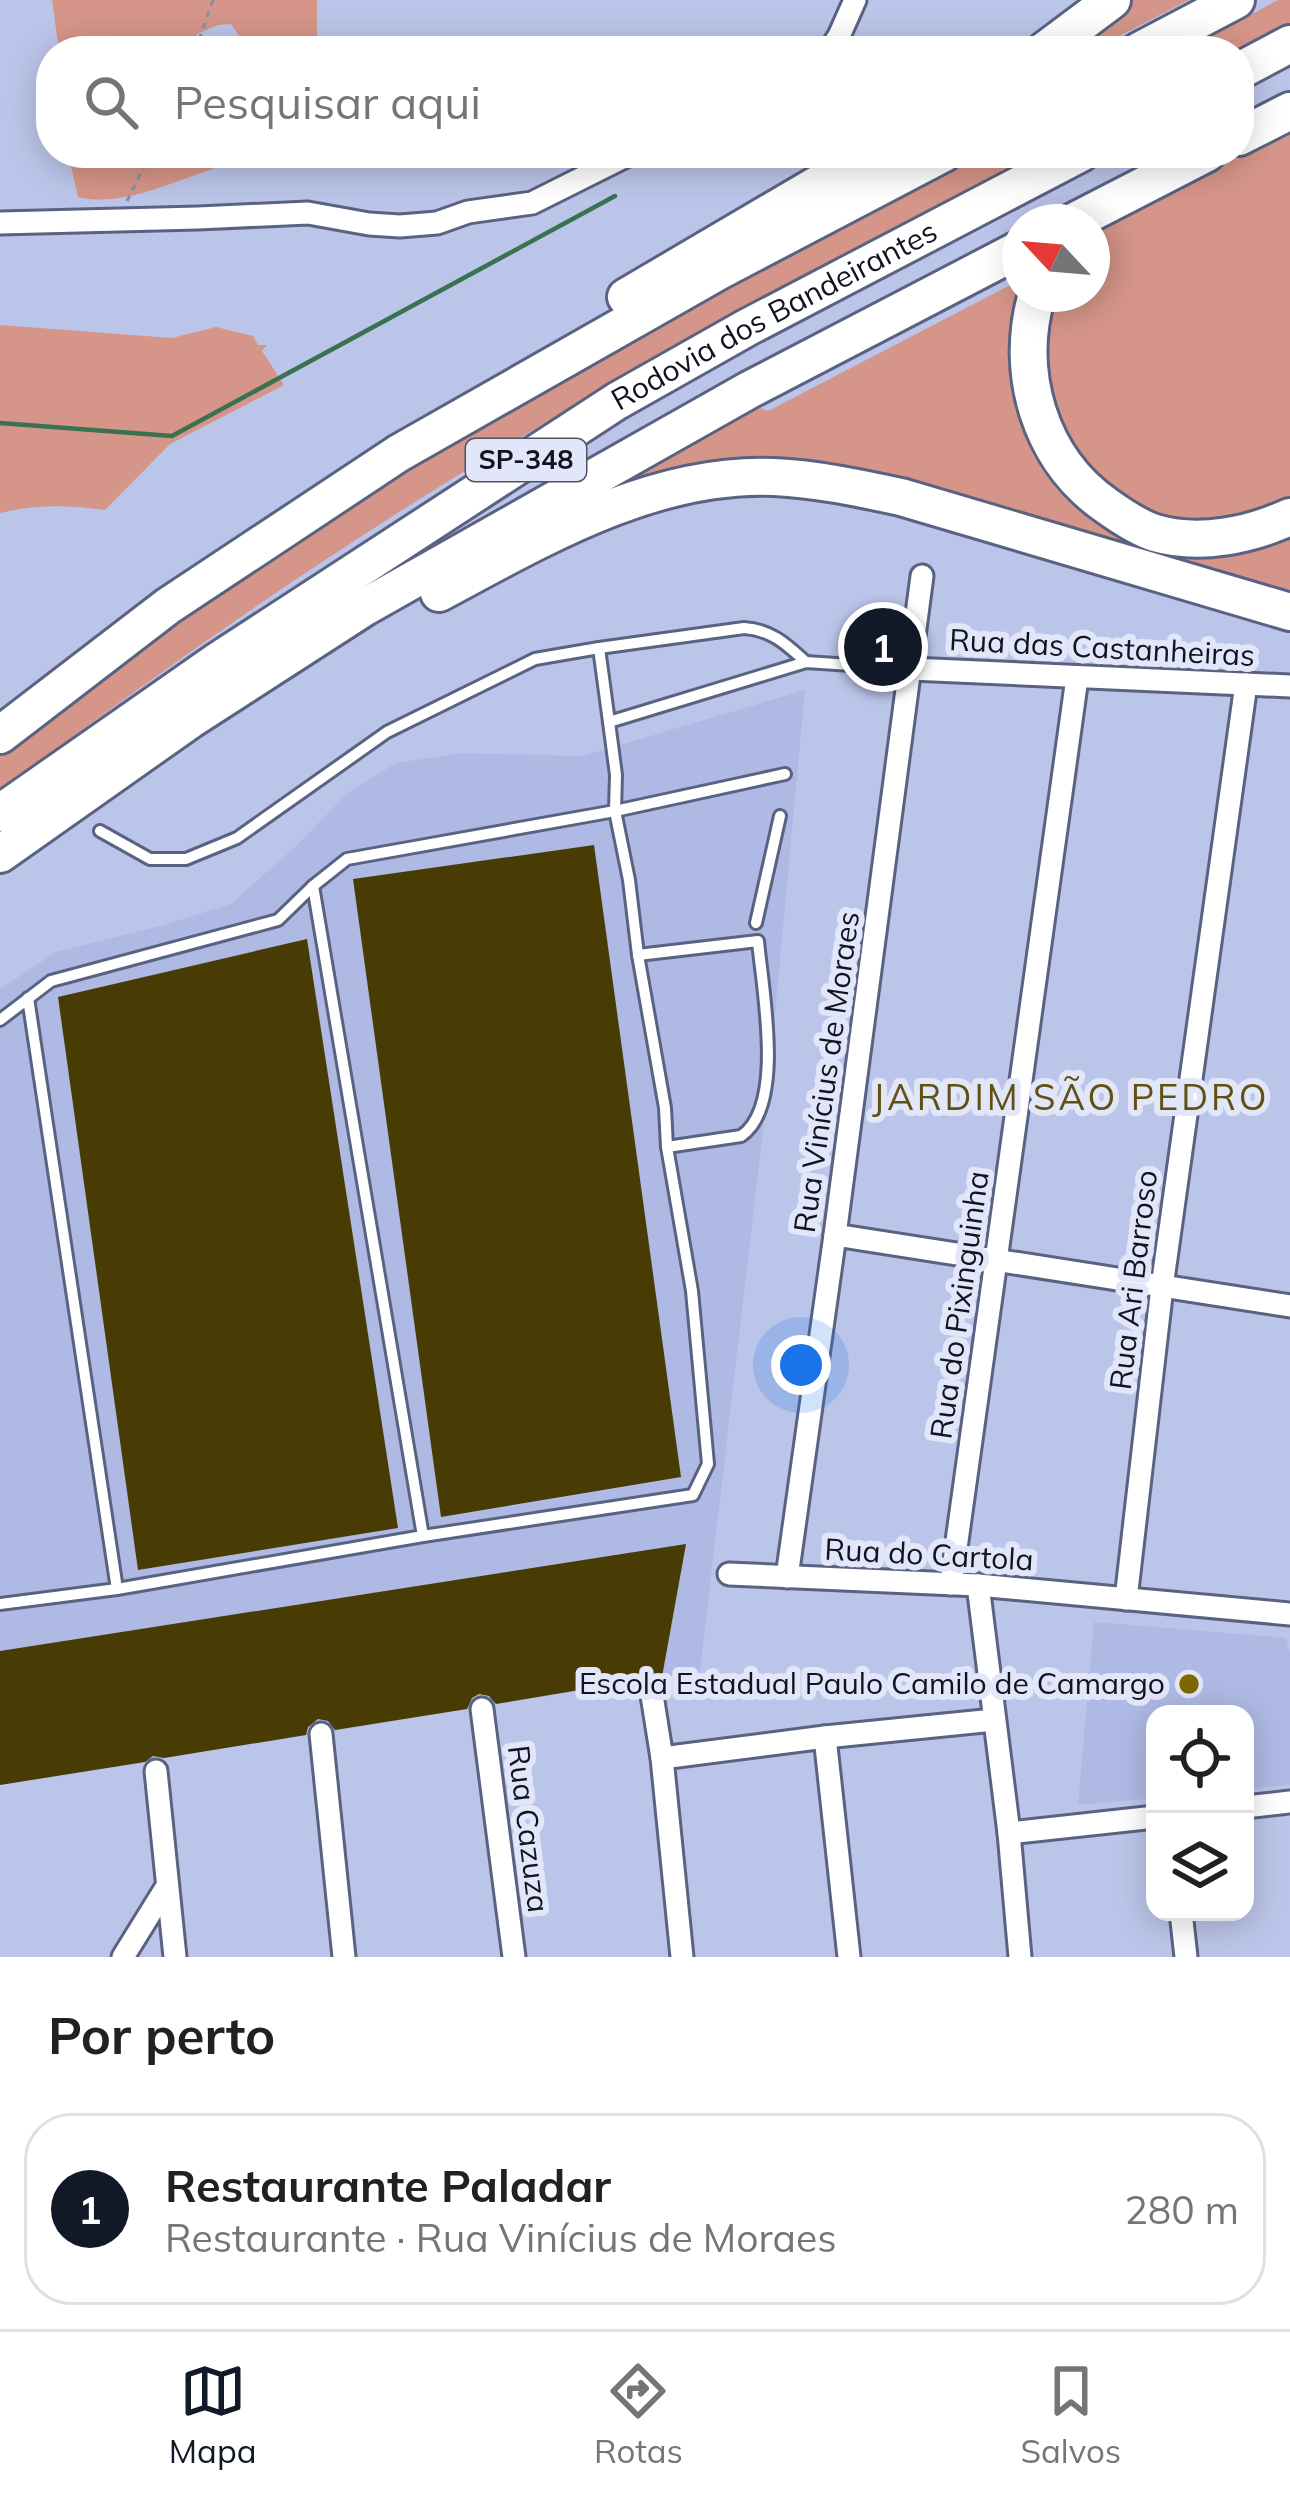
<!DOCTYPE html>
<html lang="pt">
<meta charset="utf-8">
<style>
:root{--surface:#fff;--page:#f2f2f2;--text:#202124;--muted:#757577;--line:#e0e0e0;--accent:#111827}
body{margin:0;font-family:Mulish,sans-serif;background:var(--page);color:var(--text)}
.controls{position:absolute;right:36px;bottom:36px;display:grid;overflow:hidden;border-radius:24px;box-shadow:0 6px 30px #0003}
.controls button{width:108px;height:108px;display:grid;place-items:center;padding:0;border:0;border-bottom:3px solid var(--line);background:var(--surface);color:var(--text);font:60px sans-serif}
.compass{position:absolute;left:1002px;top:204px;width:108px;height:108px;border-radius:50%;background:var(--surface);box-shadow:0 6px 30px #0003;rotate:296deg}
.you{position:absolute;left:801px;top:1365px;width:42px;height:42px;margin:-30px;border:9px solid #fff;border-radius:50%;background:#1a73e8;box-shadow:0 0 0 18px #1a73e833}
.badge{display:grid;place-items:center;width:78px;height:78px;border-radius:50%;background:var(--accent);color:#fff;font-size:39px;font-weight:700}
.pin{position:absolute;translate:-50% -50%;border:6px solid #fff;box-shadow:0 3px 12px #0006}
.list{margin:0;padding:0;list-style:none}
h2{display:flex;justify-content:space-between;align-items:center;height:156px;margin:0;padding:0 48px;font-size:51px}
h2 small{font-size:39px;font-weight:400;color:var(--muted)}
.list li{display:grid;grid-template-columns:78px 1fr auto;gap:36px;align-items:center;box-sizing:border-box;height:192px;margin:0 24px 24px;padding:0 24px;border:3px solid var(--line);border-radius:48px}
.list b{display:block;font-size:45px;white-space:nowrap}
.list p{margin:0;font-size:39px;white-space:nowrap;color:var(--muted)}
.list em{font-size:39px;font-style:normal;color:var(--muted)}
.icon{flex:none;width:66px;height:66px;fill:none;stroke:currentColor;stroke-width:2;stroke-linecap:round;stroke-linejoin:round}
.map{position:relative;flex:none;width:1290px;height:1957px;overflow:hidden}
.search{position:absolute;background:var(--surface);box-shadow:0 6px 30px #0003;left:36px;right:36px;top:36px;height:132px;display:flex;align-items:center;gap:30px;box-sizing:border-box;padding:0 42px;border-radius:48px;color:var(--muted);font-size:45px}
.sheet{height:372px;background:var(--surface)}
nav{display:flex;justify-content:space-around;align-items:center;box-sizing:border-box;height:168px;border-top:3px solid var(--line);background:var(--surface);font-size:33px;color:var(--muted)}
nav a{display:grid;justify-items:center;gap:6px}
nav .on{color:var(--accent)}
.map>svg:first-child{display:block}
.built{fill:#aebae4}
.green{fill:#d59588}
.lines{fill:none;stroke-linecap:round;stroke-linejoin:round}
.stream{stroke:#387250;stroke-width:4.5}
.building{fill:#493b04}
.lane-casing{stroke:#596281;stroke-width:16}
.street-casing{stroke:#596281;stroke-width:27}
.highway-casing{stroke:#596281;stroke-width:42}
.path{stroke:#868eab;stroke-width:3;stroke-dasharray:6 6;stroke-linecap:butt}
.lane{stroke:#fff;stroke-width:10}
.street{stroke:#fff;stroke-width:21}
.highway{stroke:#fff;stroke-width:36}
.poi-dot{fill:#806700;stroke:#e1e7f9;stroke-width:4.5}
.labels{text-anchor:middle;stroke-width:12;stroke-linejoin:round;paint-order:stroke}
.shield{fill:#e1e7f9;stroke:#4f5361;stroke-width:3}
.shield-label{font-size:27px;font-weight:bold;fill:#111420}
.street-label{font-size:30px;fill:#111420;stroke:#e1e7f9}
.poi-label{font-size:30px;fill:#111420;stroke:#e1e7f9;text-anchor:end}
.quarter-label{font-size:36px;letter-spacing:3px;fill:#615013;stroke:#e1e7f9}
</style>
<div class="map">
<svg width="1290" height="1957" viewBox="0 0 1290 1957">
<rect width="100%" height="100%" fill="#bbc5e9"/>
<!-- built -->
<g class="built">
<path d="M805,690L769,1079L700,1671L0,1785V989L56,952L164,925L231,904L295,847L349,792L396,763L462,753L583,756Z"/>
<path d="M1094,1622L1286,1638L1290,1655V1785L1245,1789V1714H1155V1798L1078,1805Z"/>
</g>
<!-- green -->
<g class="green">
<path d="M52,0H317V38L310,51H249L231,24L218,25L197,34L191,51H59Z"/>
<path d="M1123,0H1189L1090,51H1060Z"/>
<path d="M1278,0H1290V24L1239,52L1174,51L1217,28L1219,32Z"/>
<path d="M1290,130V501L1250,522L1159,520L1092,480L1042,394L1045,294H1092V234L1094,232Z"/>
<path d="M68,153H218L215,168C175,181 120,208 78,197Z"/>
<path d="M979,153H1048C876,244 702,330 535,429C349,538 172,661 0,791V754C167,628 341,507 521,401C671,313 825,233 979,153Z"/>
<path d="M1020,280L1018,346L1107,520L1290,526V602L893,483L611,487L760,408L768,411Z"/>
<path d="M0,325L172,338L216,327L253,336L258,345H267L262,351L284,385L170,444L105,510C66,505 38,504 0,513Z"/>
</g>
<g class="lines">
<!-- stream -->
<path class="stream" d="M0,423L172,436L615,196"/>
</g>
<!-- building -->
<g class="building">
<path d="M594,845L681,1477L441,1517L353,879Z"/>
<path d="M307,939L398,1528L138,1570L58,997Z"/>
<path d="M686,1544L662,1677L648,1675L639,1680L496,1704L489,1696L479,1694L472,1698L467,1709L335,1730L328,1721L318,1719L308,1727L306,1735L164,1758L153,1756L145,1762L0,1785V1651Z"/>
</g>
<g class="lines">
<!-- lane casing -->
<g class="lane-casing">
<g id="lane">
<path d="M599,648L744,628C772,630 786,644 806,662"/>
<path d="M100,831L150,859H186L237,838L387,732L535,659L599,648L609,722"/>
<path d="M313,886L423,1536"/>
<path d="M756,923L780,816"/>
<path d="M638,955L758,941C762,988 786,1106 741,1136L667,1147"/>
<path d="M28,998L117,1589"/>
<path d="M0,1020L51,981L278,920L313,886L347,859L615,811L785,774"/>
<path d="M0,1604L117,1589L423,1536L693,1495L708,1464L692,1291L667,1147L665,1108L638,955L629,880L615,811L616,775L609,722L806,662L911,669"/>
</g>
</g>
<!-- street casing -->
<g class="street-casing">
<g id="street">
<path d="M829,51L839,36L855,0"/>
<path d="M0,223L198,218L308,213L369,224L400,226L437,223L468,212L532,203L632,153"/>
<path d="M911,669L1290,686"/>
<path d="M835,1235L1290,1306"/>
<path d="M729,1574L978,1585L1290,1614"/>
<path d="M787,1577L835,1235L922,576"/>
<path d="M951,1584L1077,678"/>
<path d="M978,1585L1009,1833L1020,1957"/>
<path d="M1126,1599L1162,1287L1246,684"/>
<path d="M651,1689L662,1758L682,1957"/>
<path d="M482,1709L514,1957"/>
<path d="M321,1734L344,1957"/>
<path d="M825,1737L849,1957"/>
<path d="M662,1758L825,1737L994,1720"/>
<path d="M156,1771L175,1957"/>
<path d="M1245,1807L1290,1802"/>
<path d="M1009,1833L1155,1817"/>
<path d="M1181,1912L1186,1957"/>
<path d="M123,1957L167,1886"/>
</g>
</g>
<!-- highway casing -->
<g class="highway-casing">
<g id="highway">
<path d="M1044,51L1112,0"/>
<path d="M1139,51L1236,0"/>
<path d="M1239,71L1290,44"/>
<path d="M1239,137L1290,111"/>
<path d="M1073,222L1207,153"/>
<path d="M1037,294C1014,372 1039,459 1107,506C1121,516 1139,528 1155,533C1200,546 1250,535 1290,517"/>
<path d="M626,297L871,153"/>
<path d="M439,593C542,538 653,472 774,477C817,479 859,488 901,497L1290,612"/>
<path d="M0,735L168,606L399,453L719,271L944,153"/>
<path id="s1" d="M0,813L219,660L617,401L748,327L1081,153"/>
<path d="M0,854L190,720L365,607L749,390L1020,249"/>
</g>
</g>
<!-- path -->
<g class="path">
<path d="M195,51L213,0"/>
<path d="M127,201L151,153"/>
</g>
<!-- lane -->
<use href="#lane" class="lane"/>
<!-- street -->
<use href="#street" class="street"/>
<!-- highway -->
<use href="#highway" class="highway"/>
</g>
<!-- markers -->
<circle class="poi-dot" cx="1189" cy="1684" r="12"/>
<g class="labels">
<!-- shield labels -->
<rect class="shield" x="466" y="439" width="120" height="42" rx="9"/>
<g class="shield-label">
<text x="526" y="469">SP-348</text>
</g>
<!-- street labels -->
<g class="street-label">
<text dy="10" stroke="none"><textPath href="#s1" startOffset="921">Rodovia dos Bandeirantes</textPath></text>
<text transform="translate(1102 648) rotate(3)" y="10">Rua das Castanheiras</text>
<text transform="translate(827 1072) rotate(-82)" y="10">Rua Vinícius de Moraes</text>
<text transform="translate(1134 1280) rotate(-83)" y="10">Rua Ari Barroso</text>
<text transform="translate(960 1305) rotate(-82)" y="10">Rua do Pixinguinha</text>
<text transform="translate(929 1555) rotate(3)" y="10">Rua do Cartola</text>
<text transform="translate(528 1829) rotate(83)" y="10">Rua Cazuza</text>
</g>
<!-- poi labels -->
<g class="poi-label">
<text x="1165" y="1694">Escola Estadual Paulo Camilo de Camargo</text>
</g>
<!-- quarter labels -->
<g class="quarter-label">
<text x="1071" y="1110">JARDIM SÃO PEDRO</text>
</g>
</g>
</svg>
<div class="controls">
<button><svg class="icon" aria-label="locate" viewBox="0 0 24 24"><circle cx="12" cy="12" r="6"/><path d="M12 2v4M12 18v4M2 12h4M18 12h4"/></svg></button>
<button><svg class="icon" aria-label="layers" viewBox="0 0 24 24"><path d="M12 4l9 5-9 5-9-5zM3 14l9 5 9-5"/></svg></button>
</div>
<svg class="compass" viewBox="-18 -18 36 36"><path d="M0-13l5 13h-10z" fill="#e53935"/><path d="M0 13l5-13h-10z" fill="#757577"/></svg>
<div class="you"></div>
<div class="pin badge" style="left:883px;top:647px">1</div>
<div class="search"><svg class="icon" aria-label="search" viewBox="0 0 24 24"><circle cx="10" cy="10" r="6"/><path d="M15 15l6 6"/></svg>Pesquisar aqui</div>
</div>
<section class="sheet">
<h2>Por perto<small></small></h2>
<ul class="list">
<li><span class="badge">1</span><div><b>Restaurante Paladar</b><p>Restaurante · Rua Vinícius de Moraes</p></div><em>280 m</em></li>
</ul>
</section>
<nav>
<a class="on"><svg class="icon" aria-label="map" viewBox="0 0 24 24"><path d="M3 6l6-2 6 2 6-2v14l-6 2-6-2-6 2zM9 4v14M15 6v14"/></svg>Mapa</a>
<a><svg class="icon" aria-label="directions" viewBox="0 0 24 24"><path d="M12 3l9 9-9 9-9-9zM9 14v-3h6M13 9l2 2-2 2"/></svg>Rotas</a>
<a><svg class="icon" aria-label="saved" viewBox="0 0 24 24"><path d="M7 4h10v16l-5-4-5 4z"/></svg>Salvos</a>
</nav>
